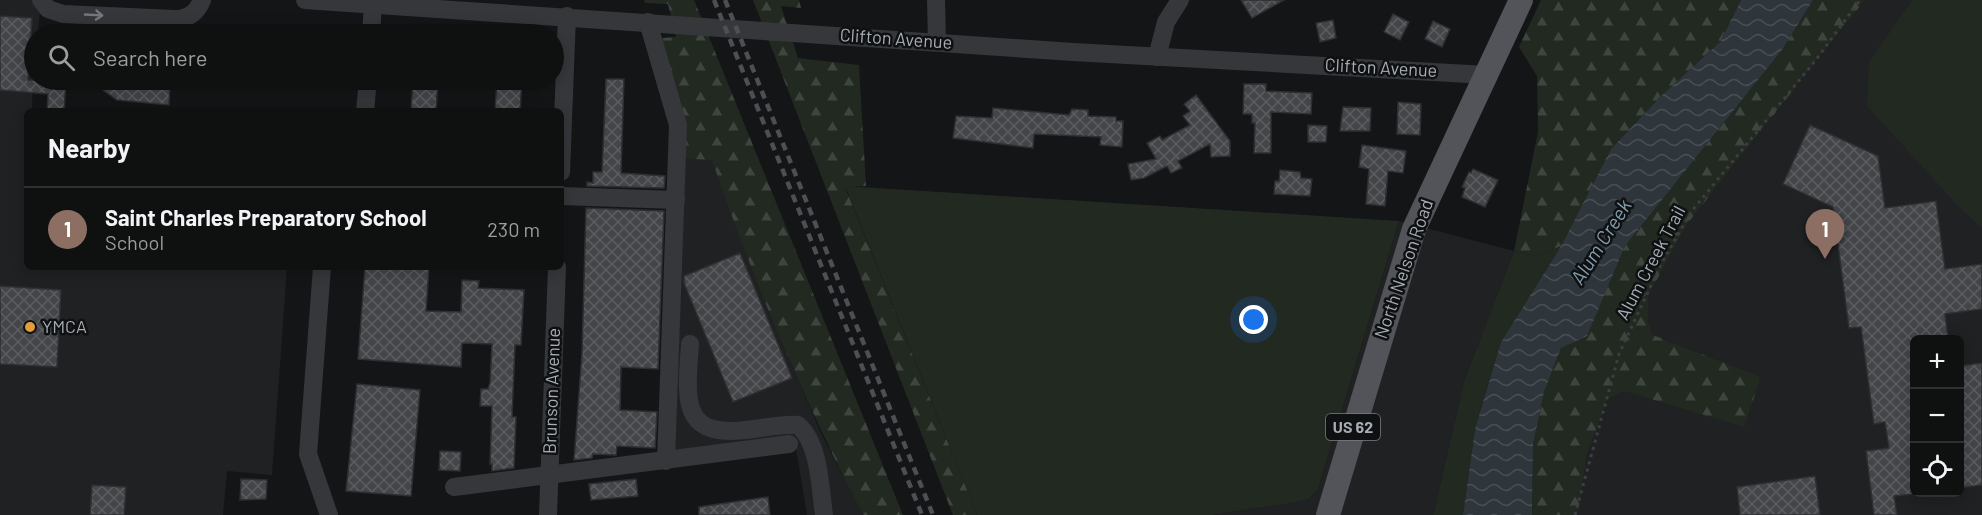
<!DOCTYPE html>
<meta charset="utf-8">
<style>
:root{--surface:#0f1010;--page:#1d1e1e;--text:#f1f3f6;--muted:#9b9d9f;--line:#2f3030;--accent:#e49d3e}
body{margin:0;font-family:Barlow,sans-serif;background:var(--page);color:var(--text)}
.controls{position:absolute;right:18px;bottom:18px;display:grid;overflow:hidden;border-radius:9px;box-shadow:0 3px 15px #0003}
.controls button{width:54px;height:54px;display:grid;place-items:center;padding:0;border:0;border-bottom:2px solid var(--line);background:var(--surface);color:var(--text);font:30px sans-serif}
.you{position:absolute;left:1254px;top:320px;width:21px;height:21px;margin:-15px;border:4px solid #fff;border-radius:50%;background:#1a73e8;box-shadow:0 0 0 9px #1a73e833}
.badge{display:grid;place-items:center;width:39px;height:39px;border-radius:50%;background:var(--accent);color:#fff;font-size:20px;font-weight:700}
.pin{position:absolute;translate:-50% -50px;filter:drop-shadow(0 2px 3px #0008)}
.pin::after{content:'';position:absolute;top:32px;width:21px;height:18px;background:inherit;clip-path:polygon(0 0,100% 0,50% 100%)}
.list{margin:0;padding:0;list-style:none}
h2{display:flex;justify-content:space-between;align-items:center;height:78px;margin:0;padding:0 24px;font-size:26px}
h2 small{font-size:20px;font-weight:400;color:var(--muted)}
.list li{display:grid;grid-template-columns:39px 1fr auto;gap:18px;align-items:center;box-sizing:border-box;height:84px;padding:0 24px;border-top:2px solid var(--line)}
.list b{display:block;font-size:22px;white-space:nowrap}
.list p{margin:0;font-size:20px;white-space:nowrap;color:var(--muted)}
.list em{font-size:20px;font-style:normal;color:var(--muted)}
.icon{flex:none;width:33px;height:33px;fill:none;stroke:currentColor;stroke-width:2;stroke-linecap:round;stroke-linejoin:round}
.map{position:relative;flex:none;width:1982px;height:515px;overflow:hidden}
.search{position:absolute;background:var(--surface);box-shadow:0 3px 15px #0003;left:24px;top:24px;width:540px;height:66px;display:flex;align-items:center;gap:15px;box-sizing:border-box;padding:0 21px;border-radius:33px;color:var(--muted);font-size:22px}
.panel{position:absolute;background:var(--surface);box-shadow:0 3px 15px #0003;left:24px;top:108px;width:540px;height:162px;border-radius:9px}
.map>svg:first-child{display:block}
.built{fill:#202123;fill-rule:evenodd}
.grass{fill:#212921}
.forest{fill:url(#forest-firs)}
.water{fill:url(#water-waves)}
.building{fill:url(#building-cross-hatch);stroke:#2f2f32;stroke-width:1.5}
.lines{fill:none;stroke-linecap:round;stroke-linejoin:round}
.path{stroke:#3c3e42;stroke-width:3;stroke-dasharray:3 4.5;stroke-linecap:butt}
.minor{stroke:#36373b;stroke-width:18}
.major{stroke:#525459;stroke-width:24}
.rail{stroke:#4d4f54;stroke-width:4.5;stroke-dasharray:8 6;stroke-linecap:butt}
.oneway{stroke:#74787e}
.poi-dot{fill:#e49d3e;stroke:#0f1011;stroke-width:2}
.labels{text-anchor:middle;stroke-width:5;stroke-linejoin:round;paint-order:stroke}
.shield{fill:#0f1011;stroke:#797e84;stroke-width:1.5}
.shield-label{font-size:16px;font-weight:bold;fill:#a7adb5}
.street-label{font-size:18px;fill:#a7adb5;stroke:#0f1011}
.poi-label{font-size:18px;fill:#a7adb5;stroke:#0f1011;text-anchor:start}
.water-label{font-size:20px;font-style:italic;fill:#819dae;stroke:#0f1011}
</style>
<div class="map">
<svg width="1982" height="515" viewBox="0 0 1982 515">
<defs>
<pattern id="forest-firs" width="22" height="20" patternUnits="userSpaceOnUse" patternTransform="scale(1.5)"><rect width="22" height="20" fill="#212921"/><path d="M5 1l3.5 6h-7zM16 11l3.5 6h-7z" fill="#3e453f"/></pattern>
<pattern id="water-waves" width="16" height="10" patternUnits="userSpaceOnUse" patternTransform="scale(1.5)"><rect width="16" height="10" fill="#2e363b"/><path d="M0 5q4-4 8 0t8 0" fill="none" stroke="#495055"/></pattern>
<pattern id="building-cross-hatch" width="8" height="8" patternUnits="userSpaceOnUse" patternTransform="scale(1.5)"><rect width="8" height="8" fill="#434549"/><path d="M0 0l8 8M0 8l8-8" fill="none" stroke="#5b5d61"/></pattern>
</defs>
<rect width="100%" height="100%" fill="#141516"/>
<!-- built -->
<g class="built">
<path d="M0,0H41L38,34H34L32,111H27V267H287L272,475L227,471L223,515H0Z"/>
<path d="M1865,0H1982V515H1578L1587,454L1608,399L1624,390L1744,426L1761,377L1653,335L1648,322V296L1688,223ZM1914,340H1960V492H1914Z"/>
<path d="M677,158L712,159L785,350L821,433L863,515H807L796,449L668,459Z"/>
<path d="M1399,221L1514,251L1464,381L1433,515H1212L1292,503L1309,499L1318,489Z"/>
</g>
<!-- grass -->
<g class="grass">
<path d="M1912,0H1982V228L1958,206L1867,106L1869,62Z"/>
<path d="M845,186L1399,221L1318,489L1309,499L1292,503L1212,515H977Z"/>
<path d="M1561,246L1501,342L1475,429L1463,515H1433L1464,381L1514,251L1536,256Z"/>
</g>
<!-- forest -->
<g class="forest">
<path d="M644,0H694L903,515H863C804,401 754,282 712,160L677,158L662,38L676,37L668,4L645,3Z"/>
<path d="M753,0H799L801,8L781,6L798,58L859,65L866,186L845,187L977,515H953Z"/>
<path d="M1541,0H1741L1720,42L1661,96L1611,149L1561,246L1536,256L1514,251L1538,132L1537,76L1519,47Z"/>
<path d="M1813,0H1865L1688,223L1648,296V322L1653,335L1761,377L1744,427L1624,391L1608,399L1587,454L1578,515H1532L1533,445L1544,392L1561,348L1587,335L1625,246L1782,50Z"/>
</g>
<!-- water -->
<path class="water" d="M1741,0H1813L1782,50L1625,246L1587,336L1561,348L1544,392L1533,445L1532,515H1463L1475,429L1501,342L1561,246L1611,149L1661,96L1720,42Z"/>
<!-- building -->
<g class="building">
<path d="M1241,0H1284L1252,18Z"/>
<path d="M1393,14L1409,22L1400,40L1384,32Z"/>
<path d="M0,16L32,18L28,80H66L64,111H47L48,94L0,90Z"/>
<path d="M1333,20L1336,38L1320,42L1316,23Z"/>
<path d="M1433,21L1450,29L1442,47L1425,39Z"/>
<path d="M606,79H624L621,173L665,176L664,188L587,186V182L593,183V172H602Z"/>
<path d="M89,80H170L169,105L117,100Z"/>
<path d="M413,80H438L436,111H411Z"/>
<path d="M497,80H522L520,111H495Z"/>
<path d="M1244,84H1266V91L1312,93L1311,114L1271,112V153H1254L1255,123H1252V114H1243Z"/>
<path d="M1196,95L1230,141V156L1211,157L1210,144L1178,161L1182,168L1171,173L1167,166L1144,178L1131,180L1128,164L1156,159L1147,143L1160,136L1162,140L1190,125L1183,116L1190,111L1184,104Z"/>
<path d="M1398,102L1421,104L1420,135L1397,134Z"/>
<path d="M1343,107L1371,108L1370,131H1340Z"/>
<path d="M993,108L1069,115L1072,109L1088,110V116L1116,117V121H1123L1122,147L1100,145L1101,137L1034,134L1033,148L953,138L956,116L992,118Z"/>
<path d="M1308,125L1327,126L1326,142H1308Z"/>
<path d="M1810,125L1878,156L1885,208L1936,201L1945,269L1982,264V309L1945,314L1948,339H1914V494L1894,496L1897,515H1874L1866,451L1889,448L1885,422L1874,424L1861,327L1849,328L1833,207L1783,184Z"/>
<path d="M1362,145L1406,151L1403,173L1388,171L1385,206L1366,204L1369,169L1359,167Z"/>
<path d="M1473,169L1498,180L1485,207L1462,197L1465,188L1462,187L1469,172L1471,173Z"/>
<path d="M1280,170L1300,172L1301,178L1312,179L1310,196L1274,194L1275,181H1279Z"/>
<path d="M586,208L664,211L658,369L621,367L620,410L657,412L655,448L617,446L616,455L593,454L592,458L574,460L582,353Z"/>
<path d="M740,253L792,378L733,402L684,283V276Z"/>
<path d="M365,267H429L426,311L461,312L462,280L479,281L478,288L524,290L521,345H515L512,417H516L514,468L492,471V464H490L492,406H480L481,389H488L490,383L492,344L462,343L461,367L358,359Z"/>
<path d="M0,286L61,290L57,367L0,364Z"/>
<path d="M1982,363V485L1959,488V366Z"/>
<path d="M357,384L420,390L411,496L346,491Z"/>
<path d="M440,451L461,452L460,471L439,470Z"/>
<path d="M1815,476L1820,515H1740L1737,487Z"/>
<path d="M241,479L267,480L266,499L240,500Z"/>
<path d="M636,479L638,496L591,500L589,484Z"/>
<path d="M92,485L126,487L124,515H90Z"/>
<path d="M768,497L770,515H699V507Z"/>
</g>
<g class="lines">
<!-- path -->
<path class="path" d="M1575,515L1619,354L1661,264L1691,212L1815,61L1860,0"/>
<!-- minor -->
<g class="minor">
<path d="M41,0L48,9L63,14L174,19C188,19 197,13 202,0"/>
<path d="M305,0L1073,52L1487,75"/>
<path d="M936,0L937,42"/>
<path d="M648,22L678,125L666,461"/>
<path d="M371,34L373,4"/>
<path d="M1157,57L1166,22L1180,0"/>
<path d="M365,111L368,80"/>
<path d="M561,172L567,16"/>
<path d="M561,196L676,200"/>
<path d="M322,267L308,454L329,515"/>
<path d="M690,344C689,362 686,383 689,400C697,452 763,422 798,425C820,444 820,488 824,515"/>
<path d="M454,487L789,444"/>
<path d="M548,515L557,267"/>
</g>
<!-- major -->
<path class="major" d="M1328,515L1414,229L1521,0"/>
<!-- rail -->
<g class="rail">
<path d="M714,0L922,515"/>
<path d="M725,0L933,515"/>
</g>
</g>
<!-- one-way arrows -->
<defs><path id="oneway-shaft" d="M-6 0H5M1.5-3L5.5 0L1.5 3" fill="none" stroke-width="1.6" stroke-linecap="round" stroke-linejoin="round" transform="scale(1.5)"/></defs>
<use class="oneway" href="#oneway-shaft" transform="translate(94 15) rotate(3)"/>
<!-- markers -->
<circle class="poi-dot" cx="30" cy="327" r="6"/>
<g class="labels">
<!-- shield labels -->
<rect class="shield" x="1326" y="414" width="54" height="26" rx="4.5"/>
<g class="shield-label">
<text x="1353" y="433">US 62</text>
</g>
<!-- street labels -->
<g class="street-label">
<text transform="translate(896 39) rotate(4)" y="6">Clifton Avenue</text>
<text transform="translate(1381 68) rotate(3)" y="6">Clifton Avenue</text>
<text transform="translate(1651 263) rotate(-62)" y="6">Alum Creek Trail</text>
<text transform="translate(1404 269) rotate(-71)" y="6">North Nelson Road</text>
<text transform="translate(552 391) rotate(-88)" y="6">Brunson Avenue</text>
</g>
<!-- poi labels -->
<g class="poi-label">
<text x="42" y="333">YMCA</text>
</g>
<!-- water labels -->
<g class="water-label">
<text transform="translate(1601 242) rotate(-58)" y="7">Alum Creek</text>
</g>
</g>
</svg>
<div class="controls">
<button>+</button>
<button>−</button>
<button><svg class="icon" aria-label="locate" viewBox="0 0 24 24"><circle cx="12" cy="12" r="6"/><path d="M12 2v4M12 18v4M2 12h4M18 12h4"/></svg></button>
</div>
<div class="you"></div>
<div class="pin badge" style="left:1825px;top:259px;background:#8d6e63">1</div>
<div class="search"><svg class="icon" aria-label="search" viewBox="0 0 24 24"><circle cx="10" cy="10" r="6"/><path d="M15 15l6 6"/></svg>Search here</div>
<section class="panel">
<h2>Nearby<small></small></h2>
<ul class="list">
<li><span class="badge" style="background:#8d6e63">1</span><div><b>Saint Charles Preparatory School</b><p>School</p></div><em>230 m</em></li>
</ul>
</section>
</div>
